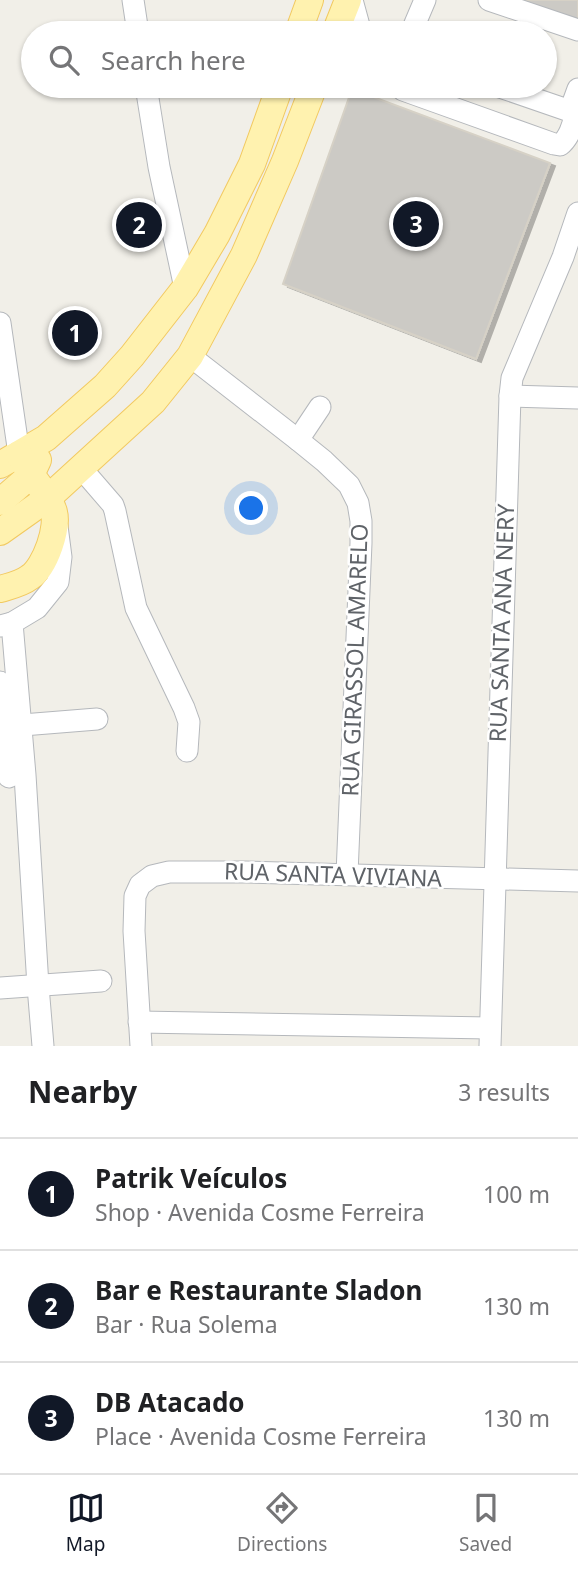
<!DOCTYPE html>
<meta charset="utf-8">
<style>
:root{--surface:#fff;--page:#f6f6f6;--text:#202124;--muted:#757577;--line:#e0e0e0;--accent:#111827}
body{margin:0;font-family:"Noto Sans",sans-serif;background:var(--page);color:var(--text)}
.you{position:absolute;left:252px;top:509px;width:24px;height:24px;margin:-18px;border:5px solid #fff;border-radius:50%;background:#1a73e8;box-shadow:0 0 0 10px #1a73e833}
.badge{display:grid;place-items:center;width:46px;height:46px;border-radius:50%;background:var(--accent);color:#fff;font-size:23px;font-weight:700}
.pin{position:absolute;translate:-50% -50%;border:4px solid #fff;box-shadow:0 2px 7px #0006}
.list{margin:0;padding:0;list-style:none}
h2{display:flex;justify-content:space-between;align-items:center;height:91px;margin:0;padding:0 28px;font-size:30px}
h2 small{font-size:23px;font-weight:400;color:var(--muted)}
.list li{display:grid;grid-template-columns:46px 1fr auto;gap:21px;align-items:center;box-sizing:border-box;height:112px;padding:0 28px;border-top:2px solid var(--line)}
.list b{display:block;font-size:26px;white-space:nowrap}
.list p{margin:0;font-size:23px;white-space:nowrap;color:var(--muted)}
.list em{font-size:23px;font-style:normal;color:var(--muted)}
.icon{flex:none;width:38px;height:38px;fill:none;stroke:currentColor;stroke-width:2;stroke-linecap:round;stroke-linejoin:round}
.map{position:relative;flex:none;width:578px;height:1046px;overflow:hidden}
.search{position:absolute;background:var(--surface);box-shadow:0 2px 5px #0004;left:21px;right:21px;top:21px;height:77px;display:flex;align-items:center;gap:18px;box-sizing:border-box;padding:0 24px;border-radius:38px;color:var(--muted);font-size:26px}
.sheet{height:427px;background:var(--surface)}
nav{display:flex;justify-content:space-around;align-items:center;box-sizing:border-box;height:98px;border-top:2px solid var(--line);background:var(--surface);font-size:19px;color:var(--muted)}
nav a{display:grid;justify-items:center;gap:4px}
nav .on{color:var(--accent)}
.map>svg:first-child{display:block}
.building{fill:#cccac5;stroke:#d6d1c6;stroke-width:2;filter:url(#shadow)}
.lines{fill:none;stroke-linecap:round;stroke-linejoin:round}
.minor-casing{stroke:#b5b8bc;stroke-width:23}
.major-casing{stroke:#f2c960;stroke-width:28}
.minor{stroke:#fff;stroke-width:21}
.major{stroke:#fff2af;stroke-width:26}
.labels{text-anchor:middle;stroke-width:5;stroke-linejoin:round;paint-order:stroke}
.street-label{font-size:23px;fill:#5f6368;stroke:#fff}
</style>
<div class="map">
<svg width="578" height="1046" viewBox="0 0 578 1046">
<defs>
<filter id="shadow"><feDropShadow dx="5" dy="3" stdDeviation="0" flood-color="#0004"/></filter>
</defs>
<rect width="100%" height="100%" fill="#f1efe8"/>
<!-- building -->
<g class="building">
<path d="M506,0H578V25Z"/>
<path d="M352,89L550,163L476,359L283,284Z"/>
</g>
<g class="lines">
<!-- minor casing -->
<g class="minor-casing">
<g id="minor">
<path d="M133,0L138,33"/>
<path d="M352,0L361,33"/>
<path d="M489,0L578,30"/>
<path d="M411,33L425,0"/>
<path d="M146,86L159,167L185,288"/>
<path d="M399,86L403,90L554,144L560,145C568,139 574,125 574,115L570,111L497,86"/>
<path d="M570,111L578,89"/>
<path d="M0,323L19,454"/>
<path d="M190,356L298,440L324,461L349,485L358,503L361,521V543L347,874"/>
<path d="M510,396L578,398"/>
<path d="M298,440L320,407"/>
<path d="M81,468L113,505L115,511L136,608L184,708L189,722L187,751"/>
<path d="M12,623L25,775L38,986L43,1046"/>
<path d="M0,626L12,623L37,608L58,582L61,557L57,526"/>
<path d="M0,682L9,777"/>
<path d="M10,726L97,719"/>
<path d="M0,988L101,981"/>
<path d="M139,1022L490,1028"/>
<path d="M141,1046L134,931L135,896L140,885L152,876L169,872H246L578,881"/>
<path d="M490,1046L510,396L512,378L563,257L578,213"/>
</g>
</g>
<!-- major casing -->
<g class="major-casing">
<g id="major">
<path d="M298,33L310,0"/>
<path d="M335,33L348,0"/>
<path d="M0,465L46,438L105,386L132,356L185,288L217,234L252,164L280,86"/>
<path d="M0,502L31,475L38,460"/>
<path d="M0,532L48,498L153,402L190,356L244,255L285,161L314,86"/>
<path d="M0,589C10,586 21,584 30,577C45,567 60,526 53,509C49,497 40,487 33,477C28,469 23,461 19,454"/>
</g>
</g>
<!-- minor -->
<use href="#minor" class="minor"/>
<!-- major -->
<use href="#major" class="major"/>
</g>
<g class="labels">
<!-- street labels -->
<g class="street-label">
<text transform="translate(502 623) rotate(-88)" y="8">RUA SANTA ANA NERY</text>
<text transform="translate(355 660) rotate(-88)" y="8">RUA GIRASSOL AMARELO</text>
<text transform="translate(333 875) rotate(2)" y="8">RUA SANTA VIVIANA</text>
</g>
</g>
</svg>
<div class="you"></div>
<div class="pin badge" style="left:75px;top:333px">1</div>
<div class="pin badge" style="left:139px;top:225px">2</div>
<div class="pin badge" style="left:416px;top:224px">3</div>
<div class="search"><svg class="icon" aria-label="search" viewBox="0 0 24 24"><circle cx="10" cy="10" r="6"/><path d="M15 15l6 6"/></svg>Search here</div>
</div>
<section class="sheet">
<h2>Nearby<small>3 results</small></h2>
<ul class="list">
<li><span class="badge">1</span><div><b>Patrik Veículos</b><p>Shop · Avenida Cosme Ferreira</p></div><em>100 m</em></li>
<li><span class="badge">2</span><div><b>Bar e Restaurante Sladon</b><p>Bar · Rua Solema</p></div><em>130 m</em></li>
<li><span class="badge">3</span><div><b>DB Atacado</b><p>Place · Avenida Cosme Ferreira</p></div><em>130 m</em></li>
</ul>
</section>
<nav>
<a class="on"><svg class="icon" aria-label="map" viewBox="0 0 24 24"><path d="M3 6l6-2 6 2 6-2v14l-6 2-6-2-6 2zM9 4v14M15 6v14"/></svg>Map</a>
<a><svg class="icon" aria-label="directions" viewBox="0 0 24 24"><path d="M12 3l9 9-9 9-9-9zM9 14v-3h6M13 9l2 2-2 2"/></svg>Directions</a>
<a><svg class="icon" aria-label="saved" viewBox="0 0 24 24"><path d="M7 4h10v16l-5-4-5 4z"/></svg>Saved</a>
</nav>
